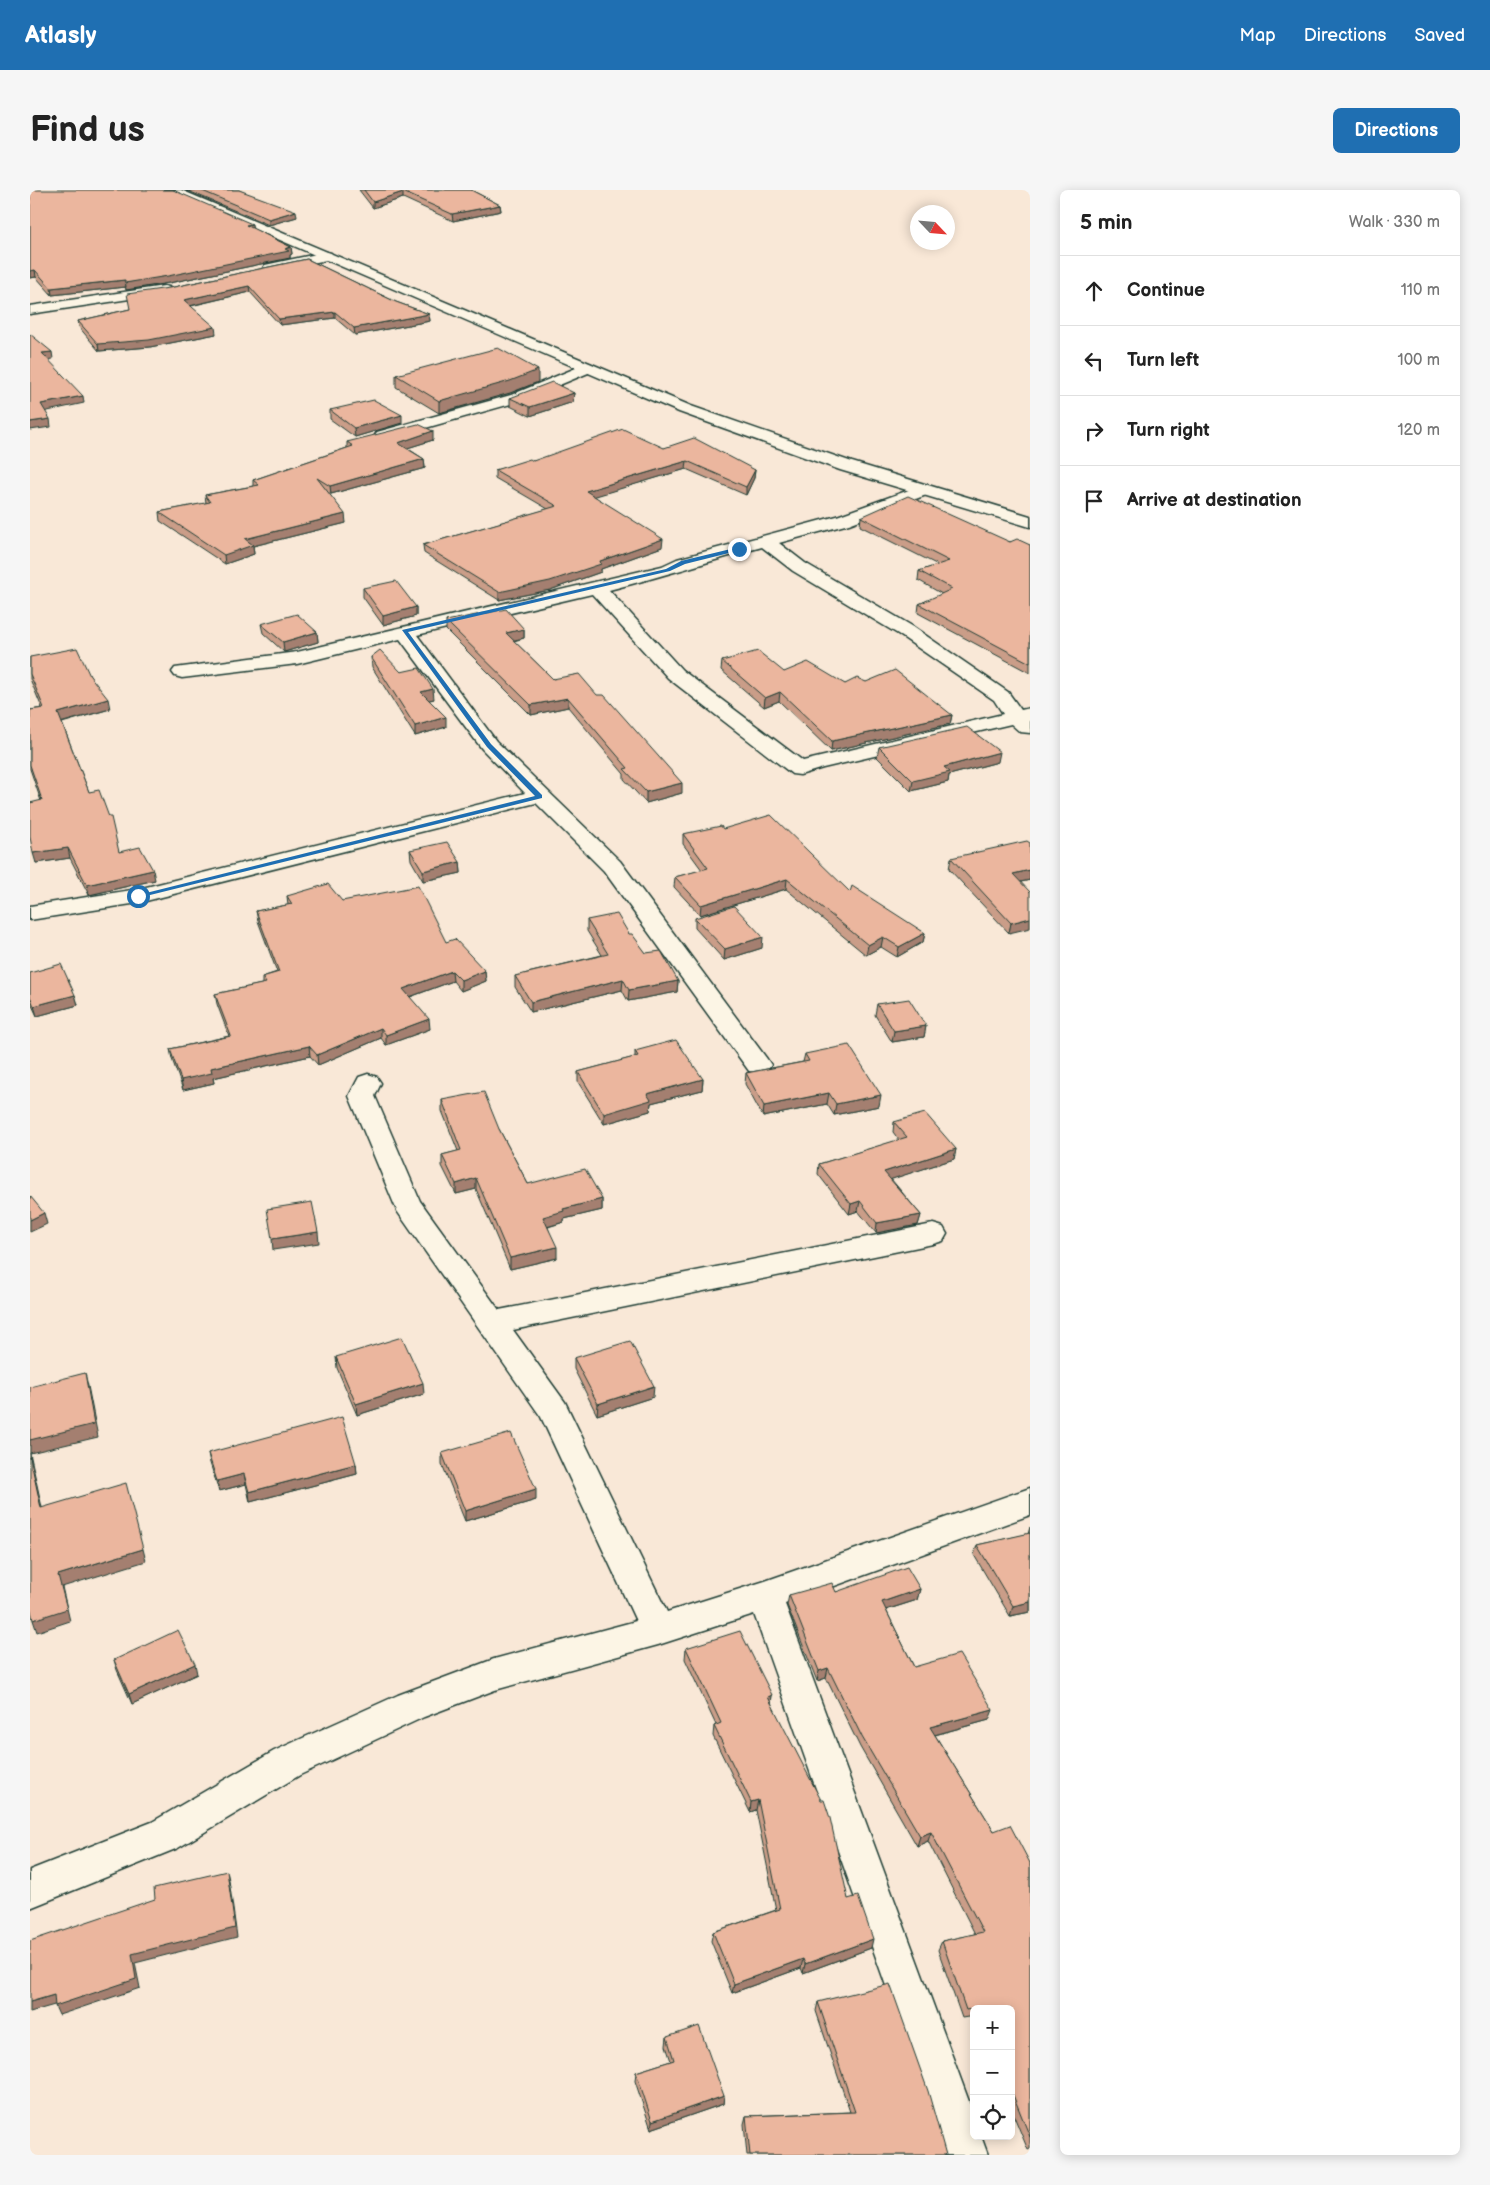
<!DOCTYPE html>
<meta charset="utf-8">
<style>
:root{--surface:#fff;--page:#f6f6f6;--text:#222;--muted:#767676;--line:#e0e0e0;--accent:#1f6fb2}
body{margin:0;font-family:"Balsamiq Sans",sans-serif;background:var(--page);color:var(--text)}
.controls{position:absolute;right:15px;bottom:15px;display:grid;overflow:hidden;border-radius:8px;box-shadow:0 2px 12px #0003}
.controls button{width:45px;height:45px;display:grid;place-items:center;padding:0;border:0;border-bottom:1px solid var(--line);background:var(--surface);color:var(--text);font:25px sans-serif}
.compass{position:absolute;left:880px;top:15px;width:45px;height:45px;border-radius:50%;background:var(--surface);box-shadow:0 2px 12px #0003;rotate:116deg}
.stop{position:absolute;width:15px;height:15px;margin:-11px;border:4px solid #1f6fb2;border-radius:50%;background:#fff}
.stop.end{background:#1f6fb2;border-color:#fff;box-shadow:0 1px 5px #0008}
.list{margin:0;padding:0;list-style:none}
h2{display:flex;justify-content:space-between;align-items:center;height:65px;margin:0;padding:0 20px;font-size:21px}
h2 small{font-size:16px;font-weight:400;color:var(--muted)}
.list li{display:grid;grid-template-columns:32px 1fr auto;gap:15px;align-items:center;box-sizing:border-box;height:70px;padding:0 20px;border-top:1px solid var(--line)}
.list b{display:block;font-size:19px;white-space:nowrap}
.list em{font-size:16px;font-style:normal;color:var(--muted)}
.icon{flex:none;width:28px;height:28px;fill:none;stroke:currentColor;stroke-width:2;stroke-linecap:round;stroke-linejoin:round}
.map{position:relative;flex:none;width:1000px;height:1965px;overflow:hidden;border-radius:8px}
header{display:flex;align-items:center;gap:30px;box-sizing:border-box;height:70px;padding:0 25px;background:var(--accent);color:#fff}
header strong{font-size:24px}
nav{display:flex;gap:28px;margin-inline-start:auto;font-size:18px}
.intro{display:flex;align-items:center;justify-content:space-between;box-sizing:border-box;height:120px;padding:0 30px}
h1{margin:0;font-size:35px}
.button{padding:12px 22px;border-radius:8px;background:var(--accent);color:#fff;font-size:18px;font-weight:700}
main{display:flex;gap:30px;padding:0 30px}
aside{flex:1;background:var(--surface);border-radius:8px;box-shadow:0 2px 12px #0003}
.map>svg:first-child{display:block}
.lines{fill:none;stroke-linecap:round;stroke-linejoin:round}
.street-casing{stroke:#1f3d34;stroke-width:3}
.secondary-casing{stroke:#1f3d34;stroke-width:3}
.street{fill:#fcf5e5;fill-rule:evenodd}
.secondary{fill:#fcf5e5;fill-rule:evenodd}
.wall{fill:#ca9d88;stroke:#1f3d34}
.shaded-wall{fill:#a47f6f;stroke:#1f3d34}
.building{fill:#ebb69e;stroke:#1f3d34}
.route{fill:#1f6fb2}
</style>
<header>
<strong>Atlasly</strong>
<nav><a>Map</a><a>Directions</a><a>Saved</a></nav>
</header>
<div class="intro"><h1>Find us</h1><a class="button">Directions</a></div>
<main>
<div class="map">
<svg width="1000" height="1965" viewBox="0 0 1000 1965">
<rect width="100%" height="100%" fill="#f9e8d7"/>
<filter id="ink" filterUnits="userSpaceOnUse"><feTurbulence type="fractalNoise" baseFrequency=".02" numOctaves="2"/><feDisplacementMap in="SourceGraphic" scale="10" xChannelSelector="R" yChannelSelector="G"/><feConvolveMatrix kernelMatrix="1 2 1 2 8 2 1 2 1" color-interpolation-filters="sRGB"/></filter>
<g filter="url(#ink)">
<g class="lines">
<!-- street casing -->
<g class="street-casing">
<g id="street">
<path d="M296,62L301,63L303,66L301,69L240,82L233,78L235,75Z"/>
<path d="M134,96L139,97L141,100L139,103L0,124V116Z"/>
<path d="M558,173L563,175L566,178L563,181L491,211L353,250L345,245L347,242L481,205Z"/>
<path d="M893,295L899,296L901,300L899,304L819,334L749,353L775,373L882,436L978,502L991,520L1000,518V543L990,542L981,534L793,578L770,585L762,584L638,488L562,404L387,445L466,551L590,671L737,869L741,875L737,881L728,883L719,881L574,681L506,613L108,713L0,730V716L108,699L495,603L452,559L370,449L267,474L152,488L145,486L142,482L145,478L267,462L632,376L647,369L807,326ZM732,357L763,381L868,444L964,510L973,524L773,571L652,480L579,400C630,387 680,371 732,357Z"/>
<path d="M338,884L347,887L351,893L345,906L390,1011L469,1120L903,1034L913,1037L917,1044L913,1051L903,1054L483,1140L535,1212L637,1422L735,1391L1000,1298V1325L755,1414L944,1925V1946H951L958,1965H916L724,1424L628,1455L465,1500L394,1527L270,1585L148,1658L0,1718V1680L122,1632L244,1561L368,1505L464,1469L606,1431L511,1227L367,1021L319,906L329,887Z"/>
</g>
</g>
<!-- secondary casing -->
<g class="secondary-casing">
<path id="secondary" d="M134,0H151L661,216L822,272L1000,326V337L810,280L649,222Z"/>
</g>
<!-- street -->
<use href="#street" class="street"/>
<!-- secondary -->
<use href="#secondary" class="secondary"/>
</g>
<!-- wall -->
<g class="wall">
<path d="M0,0L223,39L261,57L262,64L260,65V68L139,93L96,100V97L22,105L6,87L0,88Z"/>
<path d="M156,0H209L267,27L239,35Z"/>
<path d="M329,0H441L470,15L471,21L423,31L373,8L343,18Z"/>
<path d="M277,69L366,112L399,124L400,131L325,145L305,128L250,135L220,102L161,116L186,144L120,157L69,161L49,137L48,131L100,119L139,98Z"/>
<path d="M366,185L508,192L480,203L409,223L366,197Z"/>
<path d="M544,203L543,212L500,226L480,216V208Z"/>
<path d="M300,220L372,233L325,247L300,229Z"/>
<path d="M403,250L377,258L394,269L395,278L301,304L299,303L316,333L223,356L224,364L195,374L130,331L129,322L176,313L175,305L223,296V290L317,258V252Z"/>
<path d="M634,258L725,280L724,288L716,305L656,279L564,306L632,357L571,379V382L520,400L469,410L394,363L393,355L518,319L465,288V280L503,271Z"/>
<path d="M831,327L1000,355V483L888,423L889,414L912,404L888,390L889,381L908,375L830,336Z"/>
<path d="M333,398L386,417V426L353,435L333,407Z"/>
<path d="M416,431L494,439V448L484,451L523,489L652,603L616,613L594,589V584L538,517L501,525L416,440Z"/>
<path d="M231,434L287,442L288,452L254,462L233,443Z"/>
<path d="M0,467L60,486L80,519L32,533L59,602L89,662L125,690L59,705L40,668L6,673L11,611L0,579V520L12,518L0,489Z"/>
<path d="M341,467L371,482L404,509L399,510L416,537L385,546L342,477Z"/>
<path d="M692,471L754,482L815,494L836,492L922,525L920,534L801,561L749,511L734,517L691,480Z"/>
<path d="M849,557L968,572L919,585L918,592L881,601L847,567Z"/>
<path d="M693,639L820,702L895,743L893,752L867,767L851,757L836,765L756,699L670,725L644,697L645,687L672,680L653,654V644Z"/>
<path d="M380,660L430,672L431,683L393,691L381,670Z"/>
<path d="M921,668L1000,690L991,692L979,743L919,679Z"/>
<path d="M257,706L312,711L416,752L455,781L456,791L431,801L423,791L380,807L400,839L356,855L351,848L288,875L280,866L183,888L184,893L153,900L142,869L140,859L199,846L187,814L185,804L232,794V787L247,782L228,731L226,721L258,715Z"/>
<path d="M665,728L732,758L694,770L665,738Z"/>
<path d="M557,730L599,744L616,763L648,791L647,802L598,811L592,800L501,822L485,797V786L572,765L557,741Z"/>
<path d="M0,783L45,805L48,815L7,826L0,811Z"/>
<path d="M847,814L896,836L894,847L862,852L845,825Z"/>
<path d="M605,861L673,889L672,900L621,913L620,921L574,934L548,892V882L605,867Z"/>
<path d="M775,864L849,916L804,925L797,914L733,927L715,894L716,883L773,872Z"/>
<path d="M412,910L469,939L498,994L572,1009V1020L534,1029V1032L518,1037L527,1068L480,1079L446,999L426,1004L412,976V965L428,961L412,921Z"/>
<path d="M864,932L926,959L924,969L861,989L891,1025L888,1035L846,1043L828,1021L819,1024L788,984L789,974L869,950L863,942Z"/>
<path d="M306,1167L394,1204L327,1225L307,1178Z"/>
<path d="M544,1168L623,1207L567,1225L544,1179Z"/>
<path d="M178,1263L326,1274L327,1284L220,1312L216,1294L189,1301L180,1273Z"/>
<path d="M412,1263L506,1310L435,1331L412,1274Z"/>
<path d="M1000,1337V1422L980,1426L944,1365L947,1355L998,1344Z"/>
<path d="M890,1399L887,1410L856,1420L884,1477L959,1530L905,1545L964,1641L1000,1673V1959L998,1960L981,1919V1819H944V1826L932,1828L908,1760L912,1751L945,1744L898,1651L887,1656L830,1557L796,1488L787,1491L757,1415L759,1405L806,1402Z"/>
<path d="M656,1458L742,1505L741,1512L818,1709L841,1758L773,1783L771,1778L702,1803L681,1751L683,1742L746,1720L726,1620L720,1622L683,1546L684,1536L686,1535L655,1469Z"/>
<path d="M84,1470L167,1484L102,1514L87,1480Z"/>
<path d="M788,1812L916,1965H717L714,1934L716,1926L820,1922L786,1821Z"/>
<path d="M637,1847L694,1906L693,1914L621,1939L605,1891L606,1882L641,1871L636,1856Z"/>
</g>
<!-- shaded-wall -->
<g class="shaded-wall">
<path d="M373,2V8L343,18V12Z"/>
<path d="M470,15L471,21L423,31L422,24Z"/>
<path d="M266,21L267,27L239,35V29Z"/>
<path d="M222,34L223,40L216,35Z"/>
<path d="M261,57L262,64L260,65V68L139,93L96,100L95,93Z"/>
<path d="M5,80L6,87L0,88V81Z"/>
<path d="M95,90L96,97L22,105L21,98Z"/>
<path d="M219,96L220,102L155,117L154,110Z"/>
<path d="M305,122V128L250,135L249,129Z"/>
<path d="M399,124L400,131L325,145L324,138Z"/>
<path d="M185,137L186,144L120,157L69,161L68,154Z"/>
<path d="M22,162L23,169L13,170L12,163Z"/>
<path d="M508,180V192L480,203L409,223V211Z"/>
<path d="M544,203L543,212L500,226V217Z"/>
<path d="M53,206L54,213L13,222L11,214Z"/>
<path d="M372,225V233L325,247L324,238Z"/>
<path d="M20,229L21,237L0,240V232Z"/>
<path d="M403,241V250L368,261V253Z"/>
<path d="M394,269L395,278L301,304L300,296Z"/>
<path d="M657,271L656,279L556,309V301Z"/>
<path d="M725,280L724,288L716,305V297Z"/>
<path d="M315,324L316,333L223,356L224,364L195,374L194,365L215,349Z"/>
<path d="M633,349L632,357L571,379V382L520,400L469,410V402L570,371Z"/>
<path d="M386,417V426L353,435V426Z"/>
<path d="M494,439V448L476,452V443Z"/>
<path d="M287,442L288,452L254,462L253,452Z"/>
<path d="M403,499L404,509L391,512V502Z"/>
<path d="M750,502L749,511L734,517L735,508Z"/>
<path d="M538,508V517L501,525V515Z"/>
<path d="M78,509L80,519L30,533L28,523Z"/>
<path d="M922,525L920,534L801,561L802,551Z"/>
<path d="M416,527V537L385,546V536Z"/>
<path d="M970,562L968,572L919,585L918,592L881,601L883,591L914,577Z"/>
<path d="M652,593V603L616,613V602Z"/>
<path d="M38,658L40,668L6,673L3,663Z"/>
<path d="M430,672L431,683L393,691V681Z"/>
<path d="M123,680L125,690L59,705L57,695Z"/>
<path d="M1000,680V690L981,694L983,684Z"/>
<path d="M757,689L756,699L670,725L671,715Z"/>
<path d="M1000,728V738L979,743L981,733Z"/>
<path d="M895,743L893,752L867,767L869,757Z"/>
<path d="M733,747L732,758L694,770L695,759Z"/>
<path d="M853,747L851,757L836,765L838,755Z"/>
<path d="M422,781L423,791L374,809L373,799Z"/>
<path d="M455,781L456,791L431,801V790Z"/>
<path d="M593,789L592,800L501,822V812Z"/>
<path d="M648,791L647,802L598,811L599,800Z"/>
<path d="M45,805L48,815L7,826L4,816Z"/>
<path d="M399,829L400,839L356,855V845Z"/>
<path d="M896,836L894,847L862,852L864,841Z"/>
<path d="M351,838V848L288,875L287,865Z"/>
<path d="M279,856L280,866L183,888L184,893L153,900L151,890L181,878Z"/>
<path d="M673,889L672,900L621,913L620,921L574,934V924L617,904Z"/>
<path d="M799,903L797,914L733,927L734,916Z"/>
<path d="M851,905L849,916L804,925L806,914Z"/>
<path d="M926,959L924,969L853,992L854,982Z"/>
<path d="M446,988V999L426,1004V994Z"/>
<path d="M572,1009V1020L534,1029V1032L513,1038V1027L533,1019Z"/>
<path d="M830,1011L828,1021L819,1024L821,1014Z"/>
<path d="M14,1023L17,1034L0,1042V1030Z"/>
<path d="M891,1025L888,1035L846,1043L847,1033Z"/>
<path d="M288,1042L289,1053L243,1060L242,1049Z"/>
<path d="M527,1057V1068L480,1079V1068Z"/>
<path d="M55,1183L58,1196L68,1247L0,1263L15,1331L11,1318L0,1267V1250Z"/>
<path d="M393,1193L394,1204L327,1225L326,1214Z"/>
<path d="M624,1196L623,1207L567,1225L568,1214Z"/>
<path d="M326,1274L327,1284L220,1312L219,1302Z"/>
<path d="M214,1284L216,1294L189,1301L187,1291Z"/>
<path d="M506,1299V1310L435,1331V1321Z"/>
<path d="M113,1359L116,1371L32,1397L40,1431L7,1442L3,1430L28,1385Z"/>
<path d="M890,1399L887,1410L849,1422L852,1412Z"/>
<path d="M1000,1412V1422L980,1426L983,1416Z"/>
<path d="M165,1474L167,1484L102,1514L99,1504Z"/>
<path d="M798,1478L796,1488L787,1491L789,1481Z"/>
<path d="M742,1505L741,1515L738,1507Z"/>
<path d="M963,1520L959,1530L897,1547L900,1537Z"/>
<path d="M728,1610L726,1620L720,1622L721,1612Z"/>
<path d="M901,1642L898,1651L887,1656L890,1646Z"/>
<path d="M197,1681L199,1690L207,1747L105,1773L110,1798L29,1825L25,1816L102,1764Z"/>
<path d="M843,1749L841,1758L773,1783L775,1774Z"/>
<path d="M773,1769L771,1778L702,1803L704,1794Z"/>
<path d="M24,1805L28,1814L0,1822V1812Z"/>
<path d="M694,1906L693,1914L621,1939L622,1931Z"/>
</g>
<!-- building -->
<g class="building">
<path d="M0,0H143L222,34L216,35L261,57L255,59L259,61L138,86L95,93V90L21,98L5,80L0,81Z"/>
<path d="M170,0H209L266,21L239,29Z"/>
<path d="M334,0H441L470,15L422,24L373,2L343,12Z"/>
<path d="M277,69L366,112L399,124L324,138L305,122L249,129L219,96L154,110L185,137L119,150L68,154L48,131L100,119L97,104L139,98Z"/>
<path d="M0,144L22,162L12,163L53,206L11,214L20,229L0,232Z"/>
<path d="M468,158L508,180L480,191L409,211L366,185Z"/>
<path d="M522,192L544,203L500,217L480,208Z"/>
<path d="M344,210L372,225L324,238L300,220Z"/>
<path d="M388,234L403,241L368,253L394,269L300,296L287,288L315,324L215,349L223,355L194,365L129,322L180,312L175,305L229,295L223,290L323,256L317,252Z"/>
<path d="M593,239L634,258L664,248L725,280L716,297L657,271L556,301L633,349L570,371L571,374L520,391L469,402L393,355L527,316L465,280L500,269L503,271Z"/>
<path d="M878,306L980,352L987,349L1000,355V473L889,414L922,399L889,381L919,371L831,327Z"/>
<path d="M366,391L386,417L353,426L333,398Z"/>
<path d="M476,419L494,439L476,443L523,489L549,484L567,505H574L652,593L616,602L594,579L598,578L538,508L501,515L416,431Z"/>
<path d="M267,424L287,442L253,452L231,434Z"/>
<path d="M47,458L60,486L78,509L28,523L59,602L69,600L79,627H81L89,662L110,657L123,680L57,695L38,658L3,663L0,647V613L12,610L0,575V520L14,518L0,484V467Z"/>
<path d="M350,460L371,482L389,478L403,499L391,502L416,527L385,536L341,467Z"/>
<path d="M728,461L754,482L778,472L815,494L827,488L836,492L865,480L922,525L802,551L750,502L735,508L692,471Z"/>
<path d="M937,537L970,562L914,577L920,582L883,591L849,557Z"/>
<path d="M741,625L820,702L822,696L895,743L869,757L853,747L838,755L757,689L671,715L645,687L678,678L653,644L691,636L693,639Z"/>
<path d="M997,651L1000,653V680L983,684L1000,702V728L981,733L921,668Z"/>
<path d="M417,652L430,672L393,681L380,660Z"/>
<path d="M298,694L312,711L388,696L416,752L425,749L455,781L431,790L422,781L373,799L399,829L356,845L351,838L287,865L279,856L181,878L182,883L151,890L140,859L201,846L185,804L236,793L232,787L249,782L226,721L262,714L257,706Z"/>
<path d="M704,716L733,747L695,759L665,728Z"/>
<path d="M587,724L599,744H602L616,763L631,761L648,791L599,800L593,789L501,812L485,786L578,764L557,730Z"/>
<path d="M31,774L45,805L4,816L0,806V783Z"/>
<path d="M879,809L896,836L864,841L847,814Z"/>
<path d="M646,850L673,889L617,904L621,910L574,924L548,882L608,866L605,861Z"/>
<path d="M819,855L851,905L806,914L799,903L734,916L716,883L779,871L775,864Z"/>
<path d="M454,902L469,939L498,994L555,979L572,1009L533,1019L534,1021L513,1027L527,1057L480,1068L446,988L426,994L412,965L431,960L412,910Z"/>
<path d="M895,923L926,959L854,982L891,1025L847,1033L830,1011L821,1014L789,974L877,947L864,932Z"/>
<path d="M0,1006L14,1023L0,1030Z"/>
<path d="M282,1012L288,1042L242,1049L237,1019Z"/>
<path d="M372,1147L393,1193L326,1214L306,1167Z"/>
<path d="M600,1151L624,1196L568,1214L544,1168Z"/>
<path d="M55,1183L64,1234L0,1250V1197Z"/>
<path d="M312,1227L326,1274L219,1302L214,1284L187,1291L178,1263Z"/>
<path d="M481,1243L506,1299L435,1321L412,1263Z"/>
<path d="M0,1267L11,1318L96,1293L113,1359L28,1385L37,1419L3,1430L0,1416Z"/>
<path d="M1000,1343V1412L983,1416L947,1355Z"/>
<path d="M877,1377L890,1399L852,1412L884,1477L929,1464L963,1520L900,1537L964,1641L980,1635L1000,1673V1947L981,1900V1819H949L948,1817L936,1820L912,1751L953,1742L901,1642L890,1646L832,1547L798,1478L789,1481L759,1405L802,1393L806,1402Z"/>
<path d="M148,1440L165,1474L99,1504L84,1470Z"/>
<path d="M710,1441L742,1505L738,1507L791,1610H794L800,1628L818,1709L828,1706L843,1749L775,1774L773,1769L704,1794L683,1742L750,1719L728,1610L721,1612L684,1536L691,1533L656,1458Z"/>
<path d="M197,1681L205,1738L102,1764L106,1789L25,1816L24,1805L0,1812V1751L125,1709L124,1698Z"/>
<path d="M860,1794L898,1901L916,1965H720L716,1926L825,1922L788,1812Z"/>
<path d="M669,1836L694,1906L622,1931L606,1882L644,1870L637,1847Z"/>
</g>
</g>
<!-- route -->
<path class="route" d="M709,357L711,360L655,374L640,381L378,442L461,554L512,605V608L108,708L104,706L505,606L457,557L372,440L636,379L651,371Z"/>
</svg>
<div class="controls">
<button>+</button>
<button>−</button>
<button><svg class="icon" aria-label="locate" viewBox="0 0 24 24"><circle cx="12" cy="12" r="6"/><path d="M12 2v4M12 18v4M2 12h4M18 12h4"/></svg></button>
</div>
<svg class="compass" viewBox="-18 -18 36 36"><path d="M0-13l5 13h-10z" fill="#e53935"/><path d="M0 13l5-13h-10z" fill="#767676"/></svg>
<div class="stop" style="left:108px;top:706px"></div>
<div class="stop end" style="left:709px;top:359px"></div>
</div>
<aside>
<h2>5 min<small>Walk · 330 m</small></h2>
<ul class="list">
<li><svg class="icon" aria-label="ahead" viewBox="0 0 24 24"><path d="M12 20V5M6 11l6-6 6 6"/></svg><div><b>Continue</b></div><em>110 m</em></li>
<li><svg class="icon" aria-label="left" viewBox="0 0 24 24"><path d="M17 20v-9H6M10 6l-5 5 5 5"/></svg><div><b>Turn left</b></div><em>100 m</em></li>
<li><svg class="icon" aria-label="right" viewBox="0 0 24 24"><path d="M7 20v-9h11M14 6l5 5-5 5"/></svg><div><b>Turn right</b></div><em>120 m</em></li>
<li><svg class="icon" aria-label="arrive" viewBox="0 0 24 24"><path d="M6 21V4h12l-3 4 3 4H6"/></svg><div><b>Arrive at destination</b></div></li>
</ul>
</aside>
</main>
